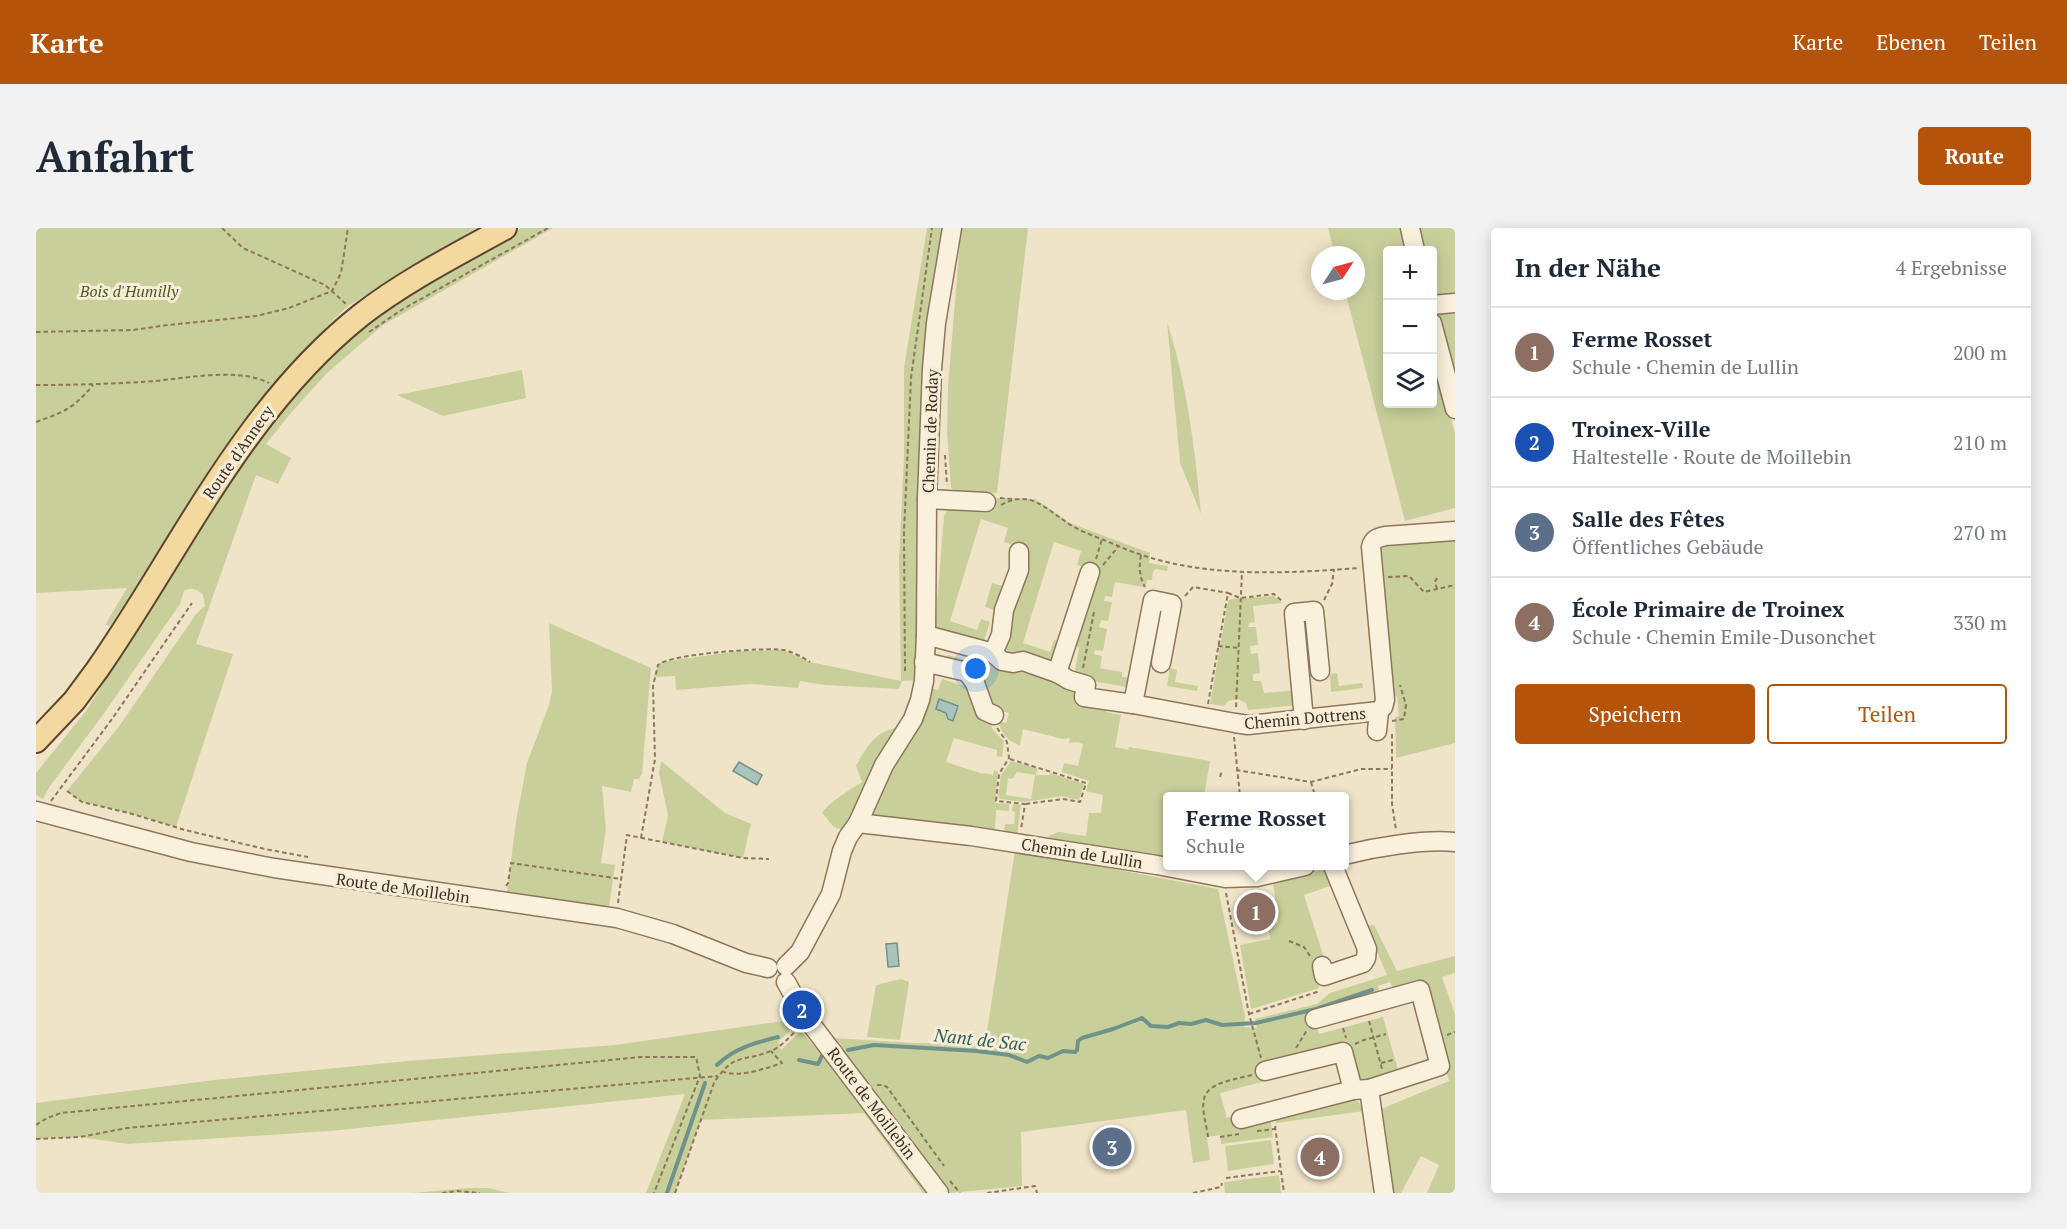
<!DOCTYPE html>
<html lang="de">
<meta charset="utf-8">
<style>
:root{--surface:#fff;--page:#f2f2f3;--text:#1f2937;--muted:#747a83;--line:#e0e1e3;--accent:#b45309}
body{margin:0;font-family:"PT Serif",serif;background:var(--page);color:var(--text)}
.controls{position:absolute;right:18px;top:18px;display:grid;overflow:hidden;border-radius:6px;box-shadow:0 3px 15px #0003}
.controls button{width:54px;height:54px;display:grid;place-items:center;padding:0;border:0;border-bottom:2px solid var(--line);background:var(--surface);color:var(--text);font:30px sans-serif}
.compass{position:absolute;left:1275px;top:18px;width:54px;height:54px;border-radius:50%;background:var(--surface);box-shadow:0 3px 15px #0003;rotate:54deg}
.you{position:absolute;left:940px;top:441px;width:21px;height:21px;margin:-15px;border:4px solid #fff;border-radius:50%;background:#1a73e8;box-shadow:0 0 0 9px #1a73e833}
.badge{display:grid;place-items:center;width:39px;height:39px;border-radius:50%;background:var(--accent);color:#fff;font-size:20px;font-weight:700}
.pin{position:absolute;translate:-50% -50%;border:3px solid #fff;box-shadow:0 2px 6px #0006}
.popup{position:absolute;left:1127px;top:564px;width:186px;height:78px;box-sizing:border-box;display:grid;place-content:center;border-radius:6px;background:var(--surface);filter:drop-shadow(0 2px 4px #0005);font-size:20px;white-space:nowrap;color:var(--muted)}
.popup b{font-size:22px;color:var(--text)}
.popup::after{content:'';position:absolute;left:50%;top:100%;margin-left:-12px;border:12px solid transparent;border-top-color:var(--surface)}
.list{margin:0;padding:0;list-style:none}
h2{display:flex;justify-content:space-between;align-items:center;height:78px;margin:0;padding:0 24px;font-size:26px}
h2 small{font-size:20px;font-weight:400;color:var(--muted)}
.list li{display:grid;grid-template-columns:39px 1fr auto;gap:18px;align-items:center;box-sizing:border-box;height:90px;padding:0 24px;border-top:2px solid var(--line)}
.list b{display:block;font-size:22px;white-space:nowrap}
.list p{margin:0;font-size:20px;white-space:nowrap;color:var(--muted)}
.list em{font-size:20px;font-style:normal;color:var(--muted)}
.actions{display:flex;gap:12px;padding:18px 24px}
.actions a{flex:1;padding:14px 0;border:2px solid var(--accent);border-radius:6px;text-align:center;font-size:21px;color:var(--accent)}
.actions .main{background:var(--accent);color:#fff}
.icon{flex:none;width:33px;height:33px;fill:none;stroke:currentColor;stroke-width:2;stroke-linecap:round;stroke-linejoin:round}
.map{position:relative;flex:none;width:1419px;height:965px;overflow:hidden;border-radius:6px}
header{display:flex;align-items:center;gap:36px;box-sizing:border-box;height:84px;padding:0 30px;background:var(--accent);color:#fff}
header strong{font-size:28px}
nav{display:flex;gap:33px;margin-inline-start:auto;font-size:21px}
.intro{display:flex;align-items:center;justify-content:space-between;box-sizing:border-box;height:144px;padding:0 36px}
h1{margin:0;font-size:42px}
.button{padding:15px 27px;border-radius:6px;background:var(--accent);color:#fff;font-size:21px;font-weight:700}
main{display:flex;gap:36px;padding:0 36px}
aside{flex:1;background:var(--surface);border-radius:6px;box-shadow:0 3px 15px #0003}
.map>svg:first-child{display:block}
.green{fill:#c9cf9b;fill-rule:evenodd}
.water{fill:#a9c4bc;stroke:#6f938a;stroke-width:1.5}
.lines{fill:none;stroke-linecap:round;stroke-linejoin:round}
.stream{stroke:#6f938a;stroke-width:4}
.minor-casing{stroke:#8d765c;stroke-width:21}
.major-casing{stroke:#5b4430;stroke-width:26}
.path{stroke:#8d765c;stroke-width:2;stroke-dasharray:4.5 3;stroke-linecap:butt}
.minor{stroke:#faf1dc;stroke-width:18}
.major{stroke:#f3d9a0;stroke-width:22}
.labels{text-anchor:middle;stroke-width:6;stroke-linejoin:round;paint-order:stroke}
.park-label{font-size:16px;font-style:italic;fill:#4d5a26;stroke:#f7eed8}
.street-label{font-size:16px;fill:#3d2e20;stroke:#f7eed8}
.water-label{font-size:18px;font-style:italic;fill:#2f5d5a;stroke:#f7eed8}
</style>
<header>
<strong>Karte</strong>
<nav><a>Karte</a><a>Ebenen</a><a>Teilen</a></nav>
</header>
<div class="intro"><h1>Anfahrt</h1><a class="button">Route</a></div>
<main>
<div class="map">
<svg width="1419" height="965" viewBox="0 0 1419 965">
<rect width="100%" height="100%" fill="#f0e4c8"/>
<!-- green -->
<g class="green">
<path d="M0,0H440L312,78L289,100L293,106L247,148L221,178L192,217L74,398L69,397L91,360L0,365Z"/>
<path d="M485,0H517L347,97L291,145L254,186L230,216L255,230L242,256L220,247L160,416L197,426L140,599L93,585L46,574L31,563L84,497L160,386L169,378L167,367C161,360 155,359 148,363L144,376L69,484L14,558L7,571L0,567V545L50,483L221,211L247,176L317,104L394,52Z"/>
<path d="M891,0H910L882,452L866,453L863,461L789,457L764,453L762,460L715,456L640,462L639,448L618,449L622,437L625,434L703,423L747,422L774,434L865,453L863,331L868,229V140Z"/>
<path d="M925,0H992L961,265L918,262L915,260L911,204L912,159Z"/>
<path d="M1292,0H1364L1369,22H1352V176H1396L1397,121L1419,206V280L1369,293L1309,63H1320V27H1299Z"/>
<path d="M1379,0H1419V70H1405L1397,65L1396,22H1384Z"/>
<path d="M1408,81H1419V155L1402,89Z"/>
<path d="M1131,94C1151,155 1159,222 1165,286L1144,235Z"/>
<path d="M486,142L490,170L407,188L361,167Z"/>
<path d="M960,270L999,271L1034,295L1114,325L1113,335L1132,338L1131,343L1120,341L1117,343L1116,352H1111L1110,357L1107,359L1079,354L1076,369L1069,368L1068,373L1076,374L1072,393L1065,392L1063,399L1071,401L1067,423L1059,422L1058,426L1066,428L1064,440L1086,444V449L1097,450L1095,460L1041,450L1038,447L1043,420L1039,416L1050,340L1041,337L1045,323L1018,314L987,415L1014,424L1018,412L1027,414L1019,434L1007,436L966,426L987,320L968,314L972,300L945,291L914,393L941,402L945,391L954,394L947,416L899,401L908,288L912,282L951,285Z"/>
<path d="M1419,309V515L1360,530L1359,489L1363,488L1361,468H1357L1341,321L1347,314Z"/>
<path d="M956,355L966,358L959,382L949,379Z"/>
<path d="M1238,368L1246,375L1217,378L1219,394L1213,395L1212,399H1220L1222,417L1214,418L1215,426L1222,425L1224,445L1217,446V453H1225L1228,465L1262,462L1263,477L1212,482L1210,475L1202,471L1192,473L1188,478L1174,476L1192,373L1195,371Z"/>
<path d="M513,395L615,440L606,546L603,551H598L595,564L566,558L570,601L565,635L579,637L573,679L471,665L480,593L491,535L513,477L516,463Z"/>
<path d="M947,426L1040,460L1039,475L1071,480L1070,484L1085,487L1079,519L1092,522L1093,519L1174,533L1168,568H1132L1131,633L1012,613L1013,608L1022,604L1050,608L1053,585H1065L1067,567L1050,563L1053,553L1026,544L1028,535L1042,538L1047,516L1040,514L1033,515L1034,510L1027,511L987,501L984,517C971,514 966,504 961,493L970,495L973,485L955,480L910,433L912,427L943,436Z"/>
<path d="M1134,440L1141,442L1139,454L1162,458L1161,463L1131,458Z"/>
<path d="M1301,445L1303,458L1326,455L1327,460L1295,464L1294,446Z"/>
<path d="M906,451L934,460L958,503L968,513L966,529L961,528V522L918,510L910,534L947,546L948,545L957,547L958,542L962,544L959,575L973,576V583L960,582L959,603L968,604L969,596H978L979,584L976,583L977,576L985,577L981,608L837,592L834,586L894,460L902,462Z"/>
<path d="M865,499L806,607L805,601C795,601 793,591 786,585C791,576 816,560 826,554L820,538C831,518 840,502 865,499Z"/>
<path d="M625,533L689,585L715,596L707,630L626,614L632,587L623,545Z"/>
<path d="M975,533L1001,540L1000,547H1013L1014,545L1048,556L1043,572L1026,568L989,574L964,571L962,568L965,547ZM981,544L999,547L995,571L970,567L972,550L976,551Z"/>
<path d="M979,622L1182,661L1209,788L1208,799L1221,800L1219,791L1281,776L1294,765L1351,747L1330,698L1338,697L1361,743L1419,728V745L1406,749L1419,786V965H1391L1403,937L1385,928L1365,965H1356L1345,881L1413,853L1388,755L1358,763L1354,754L1342,758L1344,767L1280,796L1283,806L1347,789L1363,845L1320,854L1301,834L1184,865L1191,890L1201,887L1234,888L1237,909L1185,916L1184,907L1171,909L1174,932L1157,935L1150,882L985,904L986,958L914,965L798,810L877,815L949,816Z"/>
<path d="M1287,641L1294,658L1268,667L1288,730L1279,740L1283,760L1215,781L1204,717L1234,711L1232,695L1242,694L1237,654Z"/>
<path d="M865,751L873,754L864,812L831,809L840,757Z"/>
<path d="M755,792L757,796L754,803L742,814L745,822L765,803L801,844L894,965H887L828,885L665,892L639,965H610L649,866L294,903L92,916L44,909L0,911V875L178,852L372,833L579,817Z"/>
<path d="M1315,872L1323,874L1328,883L1240,895L1239,888Z"/>
<path d="M1235,912L1238,936L1192,943L1189,918Z"/>
<path d="M1243,947L1245,965H1189L1188,954Z"/>
<path d="M433,960H451L474,965H376Z"/>
</g>
<!-- water -->
<g class="water">
<path d="M903,471L922,478L917,493L912,491L910,485L900,481Z"/>
<path d="M703,534L726,547L721,557L697,543Z"/>
<path d="M861,715L863,738L852,739L850,716Z"/>
</g>
<g class="lines">
<!-- stream -->
<g class="stream">
<path d="M812,822L838,817L941,823L973,827L991,834L1003,828L1012,830L1027,823L1039,824L1041,822L1042,813L1046,810L1077,801L1106,790L1115,798L1132,799L1143,795L1155,796L1170,792L1186,797L1220,795L1280,781L1336,762"/>
<path d="M763,832L782,836L787,826"/>
<path d="M681,837C698,820 719,815 742,809"/>
<path d="M631,965L669,855"/>
</g>
<!-- minor casing -->
<g class="minor-casing">
<g id="minor">
<path d="M1374,0L1379,22"/>
<path d="M1396,77L1419,75"/>
<path d="M1396,95L1419,181"/>
<path d="M891,271L950,274"/>
<path d="M983,324V342L968,382L965,407L957,425L966,433L977,435L987,433L1021,445L1054,344"/>
<path d="M890,407L957,425"/>
<path d="M888,434L931,444L939,455L949,483L958,487"/>
<path d="M1021,445L1033,452L1050,457L1048,469L1097,476L1199,495L1212,497L1343,483L1347,479L1349,472L1335,319C1337,311 1341,310 1349,308L1419,303"/>
<path d="M1097,476L1117,372L1136,376L1125,435"/>
<path d="M1268,492L1258,385L1278,383L1284,443"/>
<path d="M1341,503L1343,483"/>
<path d="M0,583L155,624L238,640L581,690L637,706L710,735L732,740"/>
<path d="M822,595L935,608L1121,637L1189,650L1221,649L1269,638"/>
<path d="M1308,627C1340,619 1387,611 1419,614"/>
<path d="M750,738L764,724L795,666L806,623L812,609L822,595L848,537L877,491L884,472L888,453L890,407L891,271L896,141L900,95L916,0"/>
<path d="M1286,738L1288,748L1327,735L1330,730L1331,721L1297,638"/>
<path d="M750,754L769,788L903,965"/>
<path d="M1229,843L1307,824L1317,862"/>
<path d="M1333,861L1348,965"/>
<path d="M1205,891L1317,862L1333,861L1404,838L1384,762L1279,791"/>
</g>
</g>
<!-- major casing -->
<g class="major-casing">
<path id="major" d="M0,513L38,473L61,442C145,321 207,181 325,87C369,53 420,27 469,0"/>
</g>
<!-- path -->
<g class="path">
<path d="M186,0L207,20L289,57L310,76"/>
<path d="M0,104L97,102L132,97L220,88L253,80L296,63L305,45L312,0"/>
<path d="M333,104L367,81L512,0"/>
<path d="M0,157C35,157 71,156 106,154C144,152 199,138 233,155"/>
<path d="M0,194C28,184 37,181 57,157"/>
<path d="M909,227L911,257"/>
<path d="M964,270L976,271"/>
<path d="M965,277C996,259 1013,285 1038,299C1051,306 1066,311 1080,317C1155,351 1243,346 1323,340"/>
<path d="M1105,327C1103,340 1103,348 1109,359"/>
<path d="M1060,331L1066,311"/>
<path d="M1067,337L1082,319"/>
<path d="M1352,349L1373,348L1388,364L1419,357"/>
<path d="M1401,361L1399,354L1401,350"/>
<path d="M1149,368L1157,359L1192,365"/>
<path d="M1288,372L1296,356L1298,341"/>
<path d="M1182,418L1203,420"/>
<path d="M1047,440L1058,384"/>
<path d="M869,443L868,304L875,150L896,0"/>
<path d="M1172,476L1192,365L1204,370L1238,366L1247,374"/>
<path d="M1200,479L1206,344"/>
<path d="M1356,493L1368,491L1370,477L1364,457"/>
<path d="M961,500L971,514L973,530L963,546L960,573L989,576L985,601"/>
<path d="M1356,506V576L1360,602"/>
<path d="M1198,509L1204,568"/>
<path d="M974,531L1050,555L1044,574L1027,571L989,576"/>
<path d="M1200,542L1275,554L1325,541H1356"/>
<path d="M1184,549L1186,542"/>
<path d="M1275,554L1279,568"/>
<path d="M31,563L46,574L93,585L149,602L229,621L272,629"/>
<path d="M15,573L76,491L156,375"/>
<path d="M605,610L619,531L617,458L622,437C633,426 730,419 748,422C757,424 766,429 774,434"/>
<path d="M470,658L472,655L475,635L585,651"/>
<path d="M1190,665L1213,786L1225,830"/>
<path d="M582,675L591,607L707,630L733,631"/>
<path d="M1253,713L1268,719L1274,728"/>
<path d="M1213,786L1284,763"/>
<path d="M1333,793L1346,841"/>
<path d="M1307,800L1310,810"/>
<path d="M1411,807L1419,804"/>
<path d="M1319,816L1328,812L1350,806"/>
<path d="M1260,820L1271,802"/>
<path d="M1345,835L1357,832"/>
<path d="M686,843C700,851 732,840 746,835L735,823"/>
<path d="M841,857H847L851,859L908,938"/>
<path d="M0,897L11,890L25,885L605,829H660L664,848L618,965"/>
<path d="M1239,898L1248,965"/>
<path d="M1221,903L1239,901"/>
<path d="M1172,909C1171,898 1165,882 1168,871C1171,854 1202,851 1216,847"/>
<path d="M1184,909L1203,906"/>
<path d="M0,911L44,909L91,900L682,848"/>
<path d="M1190,950L1244,943"/>
<path d="M914,953L924,965"/>
<path d="M406,965L421,963L444,965"/>
<path d="M639,965L678,855C698,823 708,835 737,822C747,817 754,809 762,800"/>
<path d="M951,965L999,958L1001,965"/>
<path d="M1157,965L1185,959L1186,955"/>
</g>
<!-- minor -->
<use href="#minor" class="minor"/>
<!-- major -->
<use href="#major" class="major"/>
</g>
<g class="labels">
<!-- park labels -->
<g class="park-label">
<text x="93" y="69">Bois d'Humilly</text>
</g>
<!-- street labels -->
<g class="street-label">
<text transform="translate(894 203) rotate(-88)" y="6">Chemin de Roday</text>
<text transform="translate(202 224) rotate(-55)" y="6">Route d'Annecy</text>
<text transform="translate(1269 490) rotate(-5)" y="6">Chemin Dottrens</text>
<text transform="translate(1046 625) rotate(9)" y="6">Chemin de Lullin</text>
<text transform="translate(367 660) rotate(8)" y="6">Route de Moillebin</text>
<text transform="translate(836 875) rotate(53)" y="6">Route de Moillebin</text>
</g>
<!-- water labels -->
<g class="water-label">
<text transform="translate(944 812) rotate(6)" y="6">Nant de Sac</text>
</g>
</g>
</svg>
<div class="controls">
<button>+</button>
<button>−</button>
<button><svg class="icon" aria-label="layers" viewBox="0 0 24 24"><path d="M12 4l9 5-9 5-9-5zM3 14l9 5 9-5"/></svg></button>
</div>
<svg class="compass" viewBox="-18 -18 36 36"><path d="M0-13l5 13h-10z" fill="#e53935"/><path d="M0 13l5-13h-10z" fill="#747a83"/></svg>
<div class="you"></div>
<div class="pin badge" style="left:1220px;top:684px;background:#8d6e63">1</div>
<div class="popup"><b>Ferme Rosset</b>Schule</div>
<div class="pin badge" style="left:766px;top:782px;background:#1a4fb4">2</div>
<div class="pin badge" style="left:1076px;top:919px;background:#5c6f8a">3</div>
<div class="pin badge" style="left:1284px;top:929px;background:#8d6e63">4</div>
</div>
<aside>
<h2>In der Nähe<small>4 Ergebnisse</small></h2>
<ul class="list">
<li><span class="badge" style="background:#8d6e63">1</span><div><b>Ferme Rosset</b><p>Schule · Chemin de Lullin</p></div><em>200 m</em></li>
<li><span class="badge" style="background:#1a4fb4">2</span><div><b>Troinex-Ville</b><p>Haltestelle · Route de Moillebin</p></div><em>210 m</em></li>
<li><span class="badge" style="background:#5c6f8a">3</span><div><b>Salle des Fêtes</b><p>Öffentliches Gebäude</p></div><em>270 m</em></li>
<li><span class="badge" style="background:#8d6e63">4</span><div><b>École Primaire de Troinex</b><p>Schule · Chemin Emile-Dusonchet</p></div><em>330 m</em></li>
</ul>
<div class="actions"><a class="main">Speichern</a><a>Teilen</a></div>
</aside>
</main>
